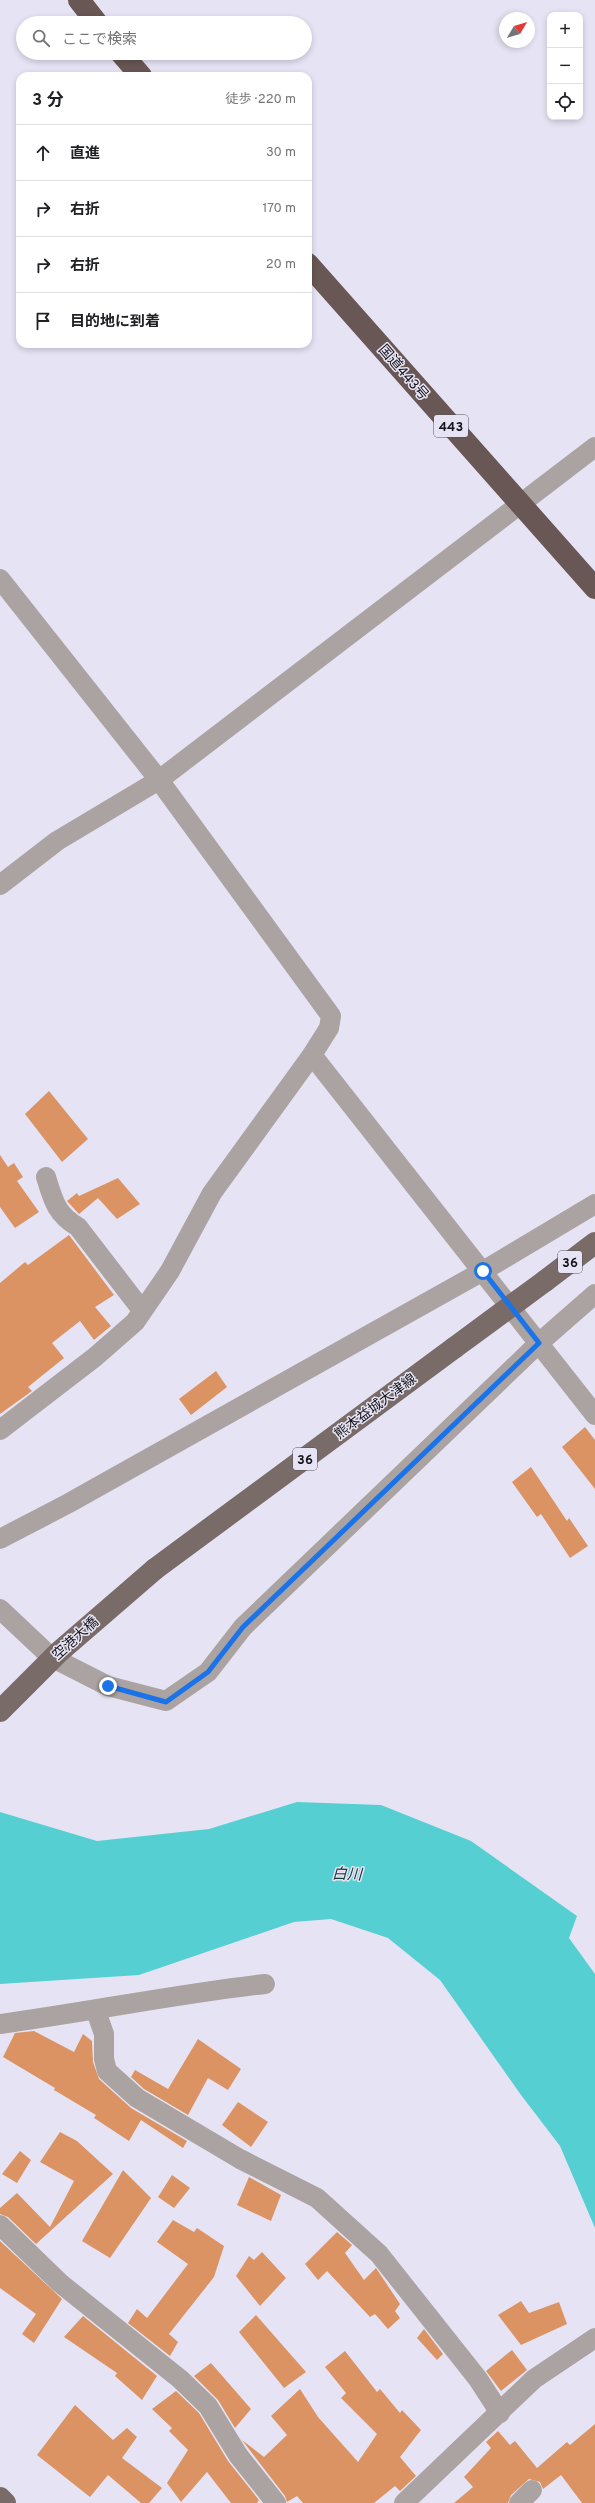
<!DOCTYPE html>
<html lang="ja">
<meta charset="utf-8">
<style>
:root{--surface:#fff;--page:#f6f6f6;--text:#202124;--muted:#757577;--line:#e0e0e0}
body{margin:0;font-family:Overpass,"Noto Sans JP",sans-serif;background:var(--page);color:var(--text)}
.controls{position:absolute;right:12px;top:12px;display:grid;overflow:hidden;border-radius:8px;box-shadow:0 2px 6px #0003}
.controls button{width:36px;height:36px;display:grid;place-items:center;padding:0;border:0;border-bottom:1px solid var(--line);background:var(--surface);color:var(--text);font:20px sans-serif}
.compass{position:absolute;left:499px;top:12px;width:36px;height:36px;border-radius:50%;background:var(--surface);box-shadow:0 2px 6px #0003;rotate:52deg}
.stop{position:absolute;width:12px;height:12px;margin:-9px;border:3px solid #1a73e8;border-radius:50%;background:#fff}
.stop.end{background:#1a73e8;border-color:#fff;box-shadow:0 1px 4px #0008}
.list{margin:0;padding:0;list-style:none}
h2{display:flex;justify-content:space-between;align-items:center;height:52px;margin:0;padding:0 16px;font-size:17px}
h2 small{font-size:13px;font-weight:400;color:var(--muted)}
.list li{display:grid;grid-template-columns:26px 1fr auto;gap:12px;align-items:center;box-sizing:border-box;height:56px;padding:0 16px;border-top:1px solid var(--line)}
.list b{display:block;font-size:15px;white-space:nowrap}
.list em{font-size:13px;font-style:normal;color:var(--muted)}
.icon{flex:none;width:22px;height:22px;fill:none;stroke:currentColor;stroke-width:2;stroke-linecap:round;stroke-linejoin:round}
.map{position:relative;flex:none;width:595px;height:2503px;overflow:hidden}
.search{position:absolute;background:var(--surface);box-shadow:0 2px 6px #0003;left:16px;top:16px;width:296px;height:44px;display:flex;align-items:center;gap:10px;box-sizing:border-box;padding:0 14px;border-radius:22px;color:var(--muted);font-size:15px}
.panel{position:absolute;background:var(--surface);box-shadow:0 2px 6px #0003;left:16px;top:72px;width:296px;height:276px;border-radius:12px}
.map>svg:first-child{display:block}
.water{fill:#56cfd2}
.building{fill:#db9363}
.lines{fill:none;stroke-linecap:round;stroke-linejoin:round}
.minor{stroke:#aba3a1;stroke-width:20}
.major{stroke:#796b68;stroke-width:22}
.highway{stroke:#685754;stroke-width:22}
.major-bridge{stroke:#796b68;stroke-width:22}
.route{stroke:#1a73e8;stroke-width:5}
.labels{text-anchor:middle;stroke-width:3;stroke-linejoin:round;paint-order:stroke}
.shield{fill:#e6e4f4;stroke:#54525b;stroke-width:1}
.shield-label{font-size:13px;font-weight:bold;fill:#151419}
.street-label{font-size:14px;fill:#151419;stroke:#e6e4f4}
.water-label{font-size:15px;font-style:italic;fill:#1e3434;stroke:#e6e4f4}
</style>
<div class="map">
<svg width="595" height="2503" viewBox="0 0 595 2503">
<rect width="100%" height="100%" fill="#e6e4f4"/>
<!-- water -->
<path class="water" d="M297,1802L381,1805L471,1841L577,1916L569,1938L595,1974V2228L560,2146L521,2095L440,1980L388,1938L331,1919L294,1922L139,1975L0,1984V1812L97,1841L209,1829Z"/>
<!-- building -->
<g class="building">
<path d="M49,1091L88,1139L62,1162L25,1114Z"/>
<path d="M0,1155L8,1167L14,1163L23,1177L17,1181L39,1212L15,1228L0,1207Z"/>
<path d="M118,1178L140,1204L117,1219L98,1198L79,1214L67,1201L77,1193L79,1196Z"/>
<path d="M69,1235L114,1295L95,1307L111,1326L94,1340L80,1321L52,1343L64,1358L28,1387L32,1391L0,1414V1283L25,1262L28,1265Z"/>
<path d="M216,1371L227,1387L191,1415L179,1399Z"/>
<path d="M585,1427L595,1440V1489L562,1447Z"/>
<path d="M531,1467L567,1521L569,1518L588,1546L570,1558L541,1514L537,1517L512,1482Z"/>
<path d="M34,2031L74,2052L83,2034L92,2041L93,2062L99,2079L131,2108L187,2141L183,2148L141,2120L129,2141L94,2118L96,2115L54,2090L55,2088L3,2057L15,2033Z"/>
<path d="M198,2039L241,2069L228,2090L208,2078L188,2115L144,2089L131,2077L135,2070L168,2089Z"/>
<path d="M238,2102L268,2122L251,2147L222,2125Z"/>
<path d="M60,2132L77,2141L113,2174L36,2244L8,2217L0,2214V2208L17,2193L50,2227L74,2181L40,2162Z"/>
<path d="M20,2151L31,2160L17,2183L2,2174Z"/>
<path d="M123,2170L151,2198L110,2258L82,2241Z"/>
<path d="M172,2175L190,2188L174,2208L158,2197Z"/>
<path d="M249,2177L281,2195L271,2221L237,2205Z"/>
<path d="M173,2220L194,2232L197,2228L224,2246L214,2277L169,2334L178,2342L170,2356L128,2323L137,2309L147,2318L188,2264L157,2242Z"/>
<path d="M337,2232L352,2245L345,2253L364,2280L376,2268L400,2304L395,2311L400,2318L388,2329L375,2314L370,2317L327,2271L318,2280L305,2264Z"/>
<path d="M0,2241L62,2299L34,2343L22,2334L36,2314L0,2288Z"/>
<path d="M262,2252L286,2278L260,2306L236,2276L249,2256L254,2260Z"/>
<path d="M521,2301L529,2313L559,2302L567,2324L521,2345L498,2315Z"/>
<path d="M256,2315L306,2372L284,2388L239,2332Z"/>
<path d="M83,2316L157,2376L142,2400L115,2376L117,2373L64,2337Z"/>
<path d="M424,2329L443,2354L437,2360L417,2338Z"/>
<path d="M512,2350L527,2370L501,2391L486,2371Z"/>
<path d="M345,2351L377,2392L380,2389L400,2413L402,2410L421,2430L400,2457L416,2476L400,2491L395,2486L374,2503H303L297,2496L287,2502L285,2496L242,2440L264,2457L287,2435L271,2416L300,2389L318,2417L358,2462L377,2434L341,2398L346,2393L325,2367Z"/>
<path d="M211,2363L251,2409L235,2428L218,2400L194,2376Z"/>
<path d="M176,2391L199,2413L228,2461L259,2500L257,2503H231L207,2472L181,2502L167,2483L188,2450L169,2431L172,2428L152,2409Z"/>
<path d="M75,2405L113,2440L127,2428L137,2437L122,2458L162,2488L149,2503H141L108,2475L90,2497L37,2455Z"/>
<path d="M595,2424V2503H582L561,2475L543,2489L540,2482L529,2479L511,2495L508,2503H454L473,2487L464,2477L491,2448L486,2442L498,2431L510,2445L515,2441L537,2468L567,2442L570,2445Z"/>
</g>
<g class="lines">
<!-- minor -->
<g class="minor">
<path d="M0,579L159,780L331,1016L329,1028L312,1055L212,1193L170,1271L135,1322L95,1357L0,1430"/>
<path d="M0,885L57,841L159,780L595,447"/>
<path d="M312,1055L595,1415"/>
<path d="M46,1177C53,1200 56,1214 78,1227L141,1309"/>
<path d="M0,1539L69,1503L483,1271L595,1204"/>
<path d="M0,1609L51,1657L108,1686L166,1701L208,1672L243,1627L539,1343L595,1294"/>
<path d="M96,2011L104,2034V2059L107,2071L137,2098L240,2159L317,2198L379,2254L478,2379L500,2413"/>
<path d="M0,2024C89,2012 176,1994 265,1984"/>
<path d="M0,2225L60,2283L180,2379L208,2406L238,2455L276,2503"/>
<path d="M404,2503L534,2379L595,2338"/>
<path d="M519,2503L532,2490"/>
</g>
<!-- major -->
<g class="major">
<path d="M545,1281L595,1243"/>
<path d="M155,1569L454,1348"/>
<path d="M0,2498L5,2503"/>
</g>
<!-- highway -->
<g class="highway">
<path d="M79,0L97,23"/>
<path d="M121,53L141,76"/>
<path d="M308,264L595,588"/>
</g>
<!-- major-bridge -->
<g class="major-bridge">
<path d="M454,1348L545,1281"/>
<path d="M0,1711L59,1652L155,1569"/>
</g>
</g>
<g class="lines">
<!-- route -->
<path class="route" d="M108,1686L166,1702L208,1672L243,1627L539,1343L483,1271"/>
</g>
<g class="labels">
<!-- shield labels -->
<g class="shield">
<rect x="434" y="415" width="34" height="22" rx="3"/>
<rect x="558" y="1251" width="24" height="22" rx="3"/>
<rect x="293" y="1448" width="24" height="22" rx="3"/>
</g>
<g class="shield-label">
<text x="451" y="431">443</text>
<text x="570" y="1267">36</text>
<text x="305" y="1464">36</text>
</g>
<!-- street labels -->
<g class="street-label">
<text transform="translate(404 372) rotate(49)" y="5">国道443号</text>
<text transform="translate(375 1406) rotate(-37)" y="5">熊本益城大津線</text>
<text transform="translate(75 1638) rotate(-42)" y="5">空港大橋</text>
</g>
<!-- water labels -->
<g class="water-label">
<text transform="translate(347 1874) rotate(2)" y="5">白川</text>
</g>
</g>
</svg>
<div class="controls">
<button>+</button>
<button>−</button>
<button><svg class="icon" aria-label="locate" viewBox="0 0 24 24"><circle cx="12" cy="12" r="6"/><path d="M12 2v4M12 18v4M2 12h4M18 12h4"/></svg></button>
</div>
<svg class="compass" viewBox="-18 -18 36 36"><path d="M0-13l5 13h-10z" fill="#e53935"/><path d="M0 13l5-13h-10z" fill="#757577"/></svg>
<div class="stop" style="left:483px;top:1271px"></div>
<div class="stop end" style="left:108px;top:1686px"></div>
<div class="search"><svg class="icon" aria-label="search" viewBox="0 0 24 24"><circle cx="10" cy="10" r="6"/><path d="M15 15l6 6"/></svg>ここで検索</div>
<section class="panel">
<h2>3 分<small>徒歩 · 220 m</small></h2>
<ul class="list">
<li><svg class="icon" aria-label="ahead" viewBox="0 0 24 24"><path d="M12 20V5M6 11l6-6 6 6"/></svg><div><b>直進</b></div><em>30 m</em></li>
<li><svg class="icon" aria-label="right" viewBox="0 0 24 24"><path d="M7 20v-9h11M14 6l5 5-5 5"/></svg><div><b>右折</b></div><em>170 m</em></li>
<li><svg class="icon" aria-label="right" viewBox="0 0 24 24"><path d="M7 20v-9h11M14 6l5 5-5 5"/></svg><div><b>右折</b></div><em>20 m</em></li>
<li><svg class="icon" aria-label="arrive" viewBox="0 0 24 24"><path d="M6 21V4h12l-3 4 3 4H6"/></svg><div><b>目的地に到着</b></div></li>
</ul>
</section>
</div>
